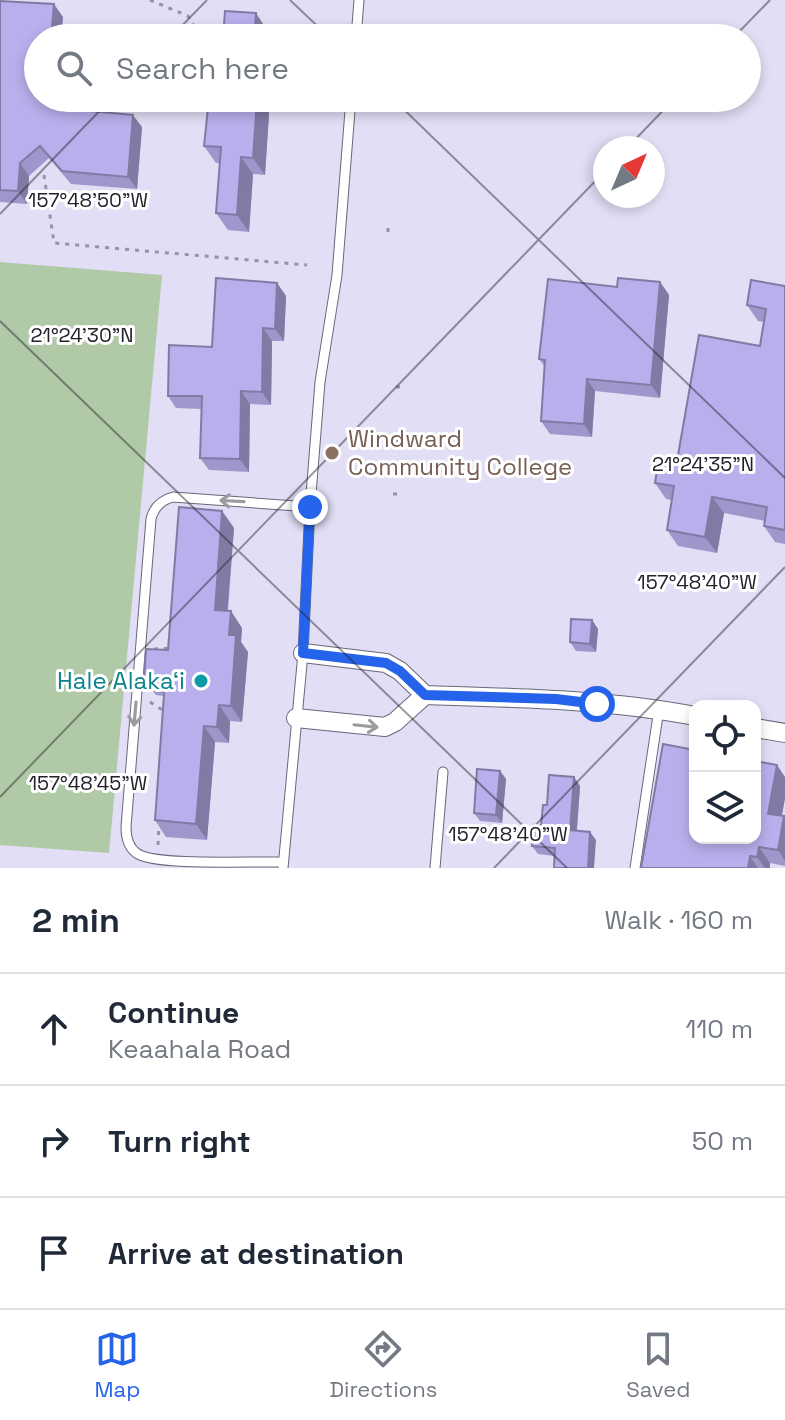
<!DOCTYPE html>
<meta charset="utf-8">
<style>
:root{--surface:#fff;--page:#f2f2f3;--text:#1f2937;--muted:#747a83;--line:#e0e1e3;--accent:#2563eb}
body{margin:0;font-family:"Space Grotesk",sans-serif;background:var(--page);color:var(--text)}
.controls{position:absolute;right:24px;bottom:24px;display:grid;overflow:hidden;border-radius:16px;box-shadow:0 4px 12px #0003}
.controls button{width:72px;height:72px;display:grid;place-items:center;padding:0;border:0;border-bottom:2px solid var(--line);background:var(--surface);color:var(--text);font:40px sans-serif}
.compass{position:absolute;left:593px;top:136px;width:72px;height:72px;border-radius:50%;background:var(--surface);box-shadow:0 4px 12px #0003;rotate:44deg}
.stop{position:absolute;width:24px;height:24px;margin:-18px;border:6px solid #2563eb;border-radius:50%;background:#fff}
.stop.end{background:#2563eb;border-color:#fff;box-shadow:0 2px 8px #0008}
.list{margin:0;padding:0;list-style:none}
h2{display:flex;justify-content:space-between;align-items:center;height:104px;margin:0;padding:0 32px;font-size:34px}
h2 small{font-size:26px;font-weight:400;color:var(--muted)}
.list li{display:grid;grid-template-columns:52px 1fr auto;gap:24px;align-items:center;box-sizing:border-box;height:112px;padding:0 32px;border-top:2px solid var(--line)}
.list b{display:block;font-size:30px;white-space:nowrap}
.list p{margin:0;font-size:26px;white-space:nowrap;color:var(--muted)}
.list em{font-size:26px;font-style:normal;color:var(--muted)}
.icon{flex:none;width:44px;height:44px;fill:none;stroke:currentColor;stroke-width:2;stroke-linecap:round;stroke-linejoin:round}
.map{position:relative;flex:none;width:785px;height:868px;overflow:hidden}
.search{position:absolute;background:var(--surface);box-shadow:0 4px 12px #0003;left:24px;right:24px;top:24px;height:88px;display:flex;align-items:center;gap:20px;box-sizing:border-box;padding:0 28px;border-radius:44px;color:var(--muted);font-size:30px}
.sheet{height:440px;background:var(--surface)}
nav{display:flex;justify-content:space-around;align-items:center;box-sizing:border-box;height:112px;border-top:2px solid var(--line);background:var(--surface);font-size:22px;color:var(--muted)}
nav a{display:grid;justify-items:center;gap:4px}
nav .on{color:var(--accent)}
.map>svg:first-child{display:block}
.green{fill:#b0caa8}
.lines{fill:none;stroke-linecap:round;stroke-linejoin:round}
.service-casing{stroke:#6a677b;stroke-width:11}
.minor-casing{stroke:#6a677b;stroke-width:20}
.path{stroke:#9593a4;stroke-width:3;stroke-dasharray:4 6;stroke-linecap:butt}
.service{stroke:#fff;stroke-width:9}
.minor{stroke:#fff;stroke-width:18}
.wall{fill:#9f96cb}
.shaded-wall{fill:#827aa5}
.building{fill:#b9afec;stroke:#827aa5;stroke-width:2}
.oneway{stroke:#9c9c9f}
.route{stroke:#2563eb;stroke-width:10}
.ticks{fill:none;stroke:#23222a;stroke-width:2;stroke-opacity:0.45}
.education-dot{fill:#8d6e63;stroke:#fff;stroke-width:3}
.culture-dot{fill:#0f9aa8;stroke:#fff;stroke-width:3}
.labels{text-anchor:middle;stroke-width:6;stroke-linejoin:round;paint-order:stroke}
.education-label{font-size:24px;fill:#785e54;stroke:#fff;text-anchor:start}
.culture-label{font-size:24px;fill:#0d838f;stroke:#fff;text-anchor:end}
.ticks-label{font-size:20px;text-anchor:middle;fill:#23222a;stroke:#fff;stroke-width:6;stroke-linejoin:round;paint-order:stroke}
</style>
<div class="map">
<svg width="785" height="868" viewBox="0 0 785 868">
<rect width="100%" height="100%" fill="#e1def5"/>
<!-- green -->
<path class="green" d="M0,262L162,275L109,853L0,845Z"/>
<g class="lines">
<!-- service casing -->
<g class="service-casing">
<g id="service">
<path d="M356,38L359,0"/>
<path d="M283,862C254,861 158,866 138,854C128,848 126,838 126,827L151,519C154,507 161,500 173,497L310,507"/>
<path d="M283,868L303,653L310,507L320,382L337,275L351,98"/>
<path d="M435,868L443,772"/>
<path d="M635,868L659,709"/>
</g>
</g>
<!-- minor casing -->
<g class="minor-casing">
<g id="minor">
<path d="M303,653L386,663L400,671L425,695"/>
<path d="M296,718L385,727L395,722L425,695C515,698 606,699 695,716"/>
<path d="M755,728L785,733"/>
</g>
</g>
<!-- path -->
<g class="path">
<path d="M150,0L188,16L201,38"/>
<path d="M44,175L54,243L307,265"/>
<path d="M388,228V234"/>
<path d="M396,387H401"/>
<path d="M396,440L401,441"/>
<path d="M393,494H398"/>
<path d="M154,649L170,648"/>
<path d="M150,702L164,711"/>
<path d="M158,845L159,825"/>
</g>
<!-- service -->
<use href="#service" class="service"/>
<!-- minor -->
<use href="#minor" class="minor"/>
</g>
<!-- wall -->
<g class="wall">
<path d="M0,1L63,17L61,38H38V98L90,111L142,127L137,189L71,184L49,158L29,176L27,204L0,202Z"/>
<path d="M209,98H270L265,175L253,174L249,232L228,230L216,213L220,163H216L204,146Z"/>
<path d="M660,282L669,295L660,398L595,391L592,437L550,434L541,421L545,367L539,359L617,287Z"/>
<path d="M277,283L286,296L284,341H272L271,405L250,404L249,472L209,470L200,458L202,409L176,408L168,396L212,347Z"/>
<path d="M785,286V544L775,542L764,526L765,521L724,513L717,553L678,546L667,530L672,500L666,499L655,483L677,461L760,346L764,322L758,321L747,305Z"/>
<path d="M222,511L234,528L228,611L242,628L241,642L248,652L242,722L230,721L229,743L215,742L207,840L166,837L155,820L164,696L156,695L144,679L168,650Z"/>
<path d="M592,620L598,629L596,652L576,651L570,642Z"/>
<path d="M500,771L506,779L502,823L480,821L474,813Z"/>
<path d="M574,777L580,786L577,831L596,840L555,856L538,854L532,846L541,826Z"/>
<path d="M785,777V798L782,816L785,818V866L770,863V868H641Z"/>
</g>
<!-- shaded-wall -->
<g class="shaded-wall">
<path d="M54,4L63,17L61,38H51Z"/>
<path d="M256,13L267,30V38H254Z"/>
<path d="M257,98H270L265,175L253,158Z"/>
<path d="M133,115L142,127L137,189L128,177Z"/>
<path d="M241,157L253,174L249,232L237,215Z"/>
<path d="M20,163L29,176L27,204L18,191Z"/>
<path d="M660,282L669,295L660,398L651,385Z"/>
<path d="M277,283L286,296L284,341L275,329Z"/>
<path d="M263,328L272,341L271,405L262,392Z"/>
<path d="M587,379L595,391L592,437L584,424Z"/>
<path d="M241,391L250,404L249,472L240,459Z"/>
<path d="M712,497L724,513L717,553L705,537Z"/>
<path d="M222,511L234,528L226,626L215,610Z"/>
<path d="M231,611L242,628L241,642L248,652L242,722L231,706L229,635Z"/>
<path d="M592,620L598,629L596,652L590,644Z"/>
<path d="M219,705L230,721L229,743L217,727Z"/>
<path d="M204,726L215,742L207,840L196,824Z"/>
<path d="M777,765L785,777V798L779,830L768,814Z"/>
<path d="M500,771L506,779L502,823L496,815Z"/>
<path d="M574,777L580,786L576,839L570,830Z"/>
<path d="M784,816L785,818V861L778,850Z"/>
<path d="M590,832L596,840L594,868H588Z"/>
<path d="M759,847L770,863V868H765L757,857Z"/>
<path d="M750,856L758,868H748Z"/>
</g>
<!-- building -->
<g class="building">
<path d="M0,1L54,4L51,38H38V98H78L90,111L133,115L128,177L62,171L40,146L20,163L18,191L0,190Z"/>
<path d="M225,11L256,13L254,38H223Z"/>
<path d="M209,98H257L253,158L241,157L237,215L216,213L221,147L204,146Z"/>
<path d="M216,278L277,283L275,329L263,328L262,392L241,391L240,459L200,458L202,396H168L169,345L212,347Z"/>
<path d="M618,278L660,282L651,385L587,379L584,424L541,421L545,360L539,359L548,279L617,287Z"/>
<path d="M751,280L785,286V530L764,526L767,507L712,497L705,537L667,530L674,486L655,483L659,458L677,461L699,335L760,346L766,309L747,305Z"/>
<path d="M179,507L222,511L215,610L231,611L229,635H236L231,706L219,705L217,727L204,726L196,824L155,820L165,681L144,679L146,649L168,650Z"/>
<path d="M571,619L592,620L590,644L570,642Z"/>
<path d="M663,744L695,750V838H755V761L777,765L768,814L784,816L778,850L759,847L757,857L750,856L748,868H641Z"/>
<path d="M477,769L500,771L496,815L474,813Z"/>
<path d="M549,775L574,777L570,830L590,832L588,868H554L555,848L532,846L533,825L541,826L543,805H547Z"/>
</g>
<!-- one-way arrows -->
<defs><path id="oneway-shaft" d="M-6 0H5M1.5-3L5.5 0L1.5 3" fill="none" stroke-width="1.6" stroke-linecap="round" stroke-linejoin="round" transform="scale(2)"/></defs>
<g class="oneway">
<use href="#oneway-shaft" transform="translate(232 501) rotate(-177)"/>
<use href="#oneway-shaft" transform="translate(135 714) rotate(95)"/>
<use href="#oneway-shaft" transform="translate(366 726) rotate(6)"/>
</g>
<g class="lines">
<!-- route -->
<path class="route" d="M310,507L303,653L386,663L400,671L425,695L556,699L597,704"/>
</g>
<!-- ticks -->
<path class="ticks" d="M290,0L330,38M170,38L207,0M733,38L770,0M392,98L785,478M627,148L675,98M0,214L112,98M0,321L567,868M0,797L605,171M494,868L785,567"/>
<!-- markers -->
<circle class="education-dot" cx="332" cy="453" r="8"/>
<circle class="culture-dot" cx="201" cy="681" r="8"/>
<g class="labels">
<!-- education labels -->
<g class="education-label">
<text x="348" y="447">Windward<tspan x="348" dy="28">Community College</tspan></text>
</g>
<!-- culture labels -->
<g class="culture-label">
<text x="185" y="689">Hale Alaka‘i</text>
</g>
</g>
<g class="ticks-label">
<text x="88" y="207">157°48'50"W</text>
<text x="82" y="342">21°24'30"N</text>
<text x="703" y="471">21°24'35"N</text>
<text x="697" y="589">157°48'40"W</text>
<text x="88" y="790">157°48'45"W</text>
<text x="508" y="841">157°48'40"W</text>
</g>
</svg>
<div class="controls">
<button><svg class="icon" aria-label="locate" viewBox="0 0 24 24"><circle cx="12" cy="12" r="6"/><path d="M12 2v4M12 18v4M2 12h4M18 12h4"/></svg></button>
<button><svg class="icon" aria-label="layers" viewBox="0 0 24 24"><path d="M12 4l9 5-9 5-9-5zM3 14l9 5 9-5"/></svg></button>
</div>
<svg class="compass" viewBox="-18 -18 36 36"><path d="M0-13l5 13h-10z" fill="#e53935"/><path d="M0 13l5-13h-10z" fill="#747a83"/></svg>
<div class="stop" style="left:597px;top:704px"></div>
<div class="stop end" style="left:310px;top:507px"></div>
<div class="search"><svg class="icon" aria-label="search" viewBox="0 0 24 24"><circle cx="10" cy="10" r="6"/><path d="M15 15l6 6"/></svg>Search here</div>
</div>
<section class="sheet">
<h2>2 min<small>Walk · 160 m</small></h2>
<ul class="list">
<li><svg class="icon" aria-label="ahead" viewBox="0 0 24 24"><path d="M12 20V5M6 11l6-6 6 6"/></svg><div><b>Continue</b><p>Keaahala Road</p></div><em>110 m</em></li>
<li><svg class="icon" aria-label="right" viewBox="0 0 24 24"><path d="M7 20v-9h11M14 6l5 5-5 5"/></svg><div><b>Turn right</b></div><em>50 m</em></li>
<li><svg class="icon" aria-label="arrive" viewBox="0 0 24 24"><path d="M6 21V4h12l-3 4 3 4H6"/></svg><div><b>Arrive at destination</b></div></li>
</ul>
</section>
<nav>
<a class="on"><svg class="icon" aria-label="map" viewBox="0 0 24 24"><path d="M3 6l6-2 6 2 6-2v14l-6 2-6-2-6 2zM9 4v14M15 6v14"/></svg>Map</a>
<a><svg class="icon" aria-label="directions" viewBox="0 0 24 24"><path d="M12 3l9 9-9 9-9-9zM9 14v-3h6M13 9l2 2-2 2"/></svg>Directions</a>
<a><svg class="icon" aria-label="saved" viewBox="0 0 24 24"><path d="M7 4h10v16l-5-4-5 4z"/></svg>Saved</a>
</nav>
